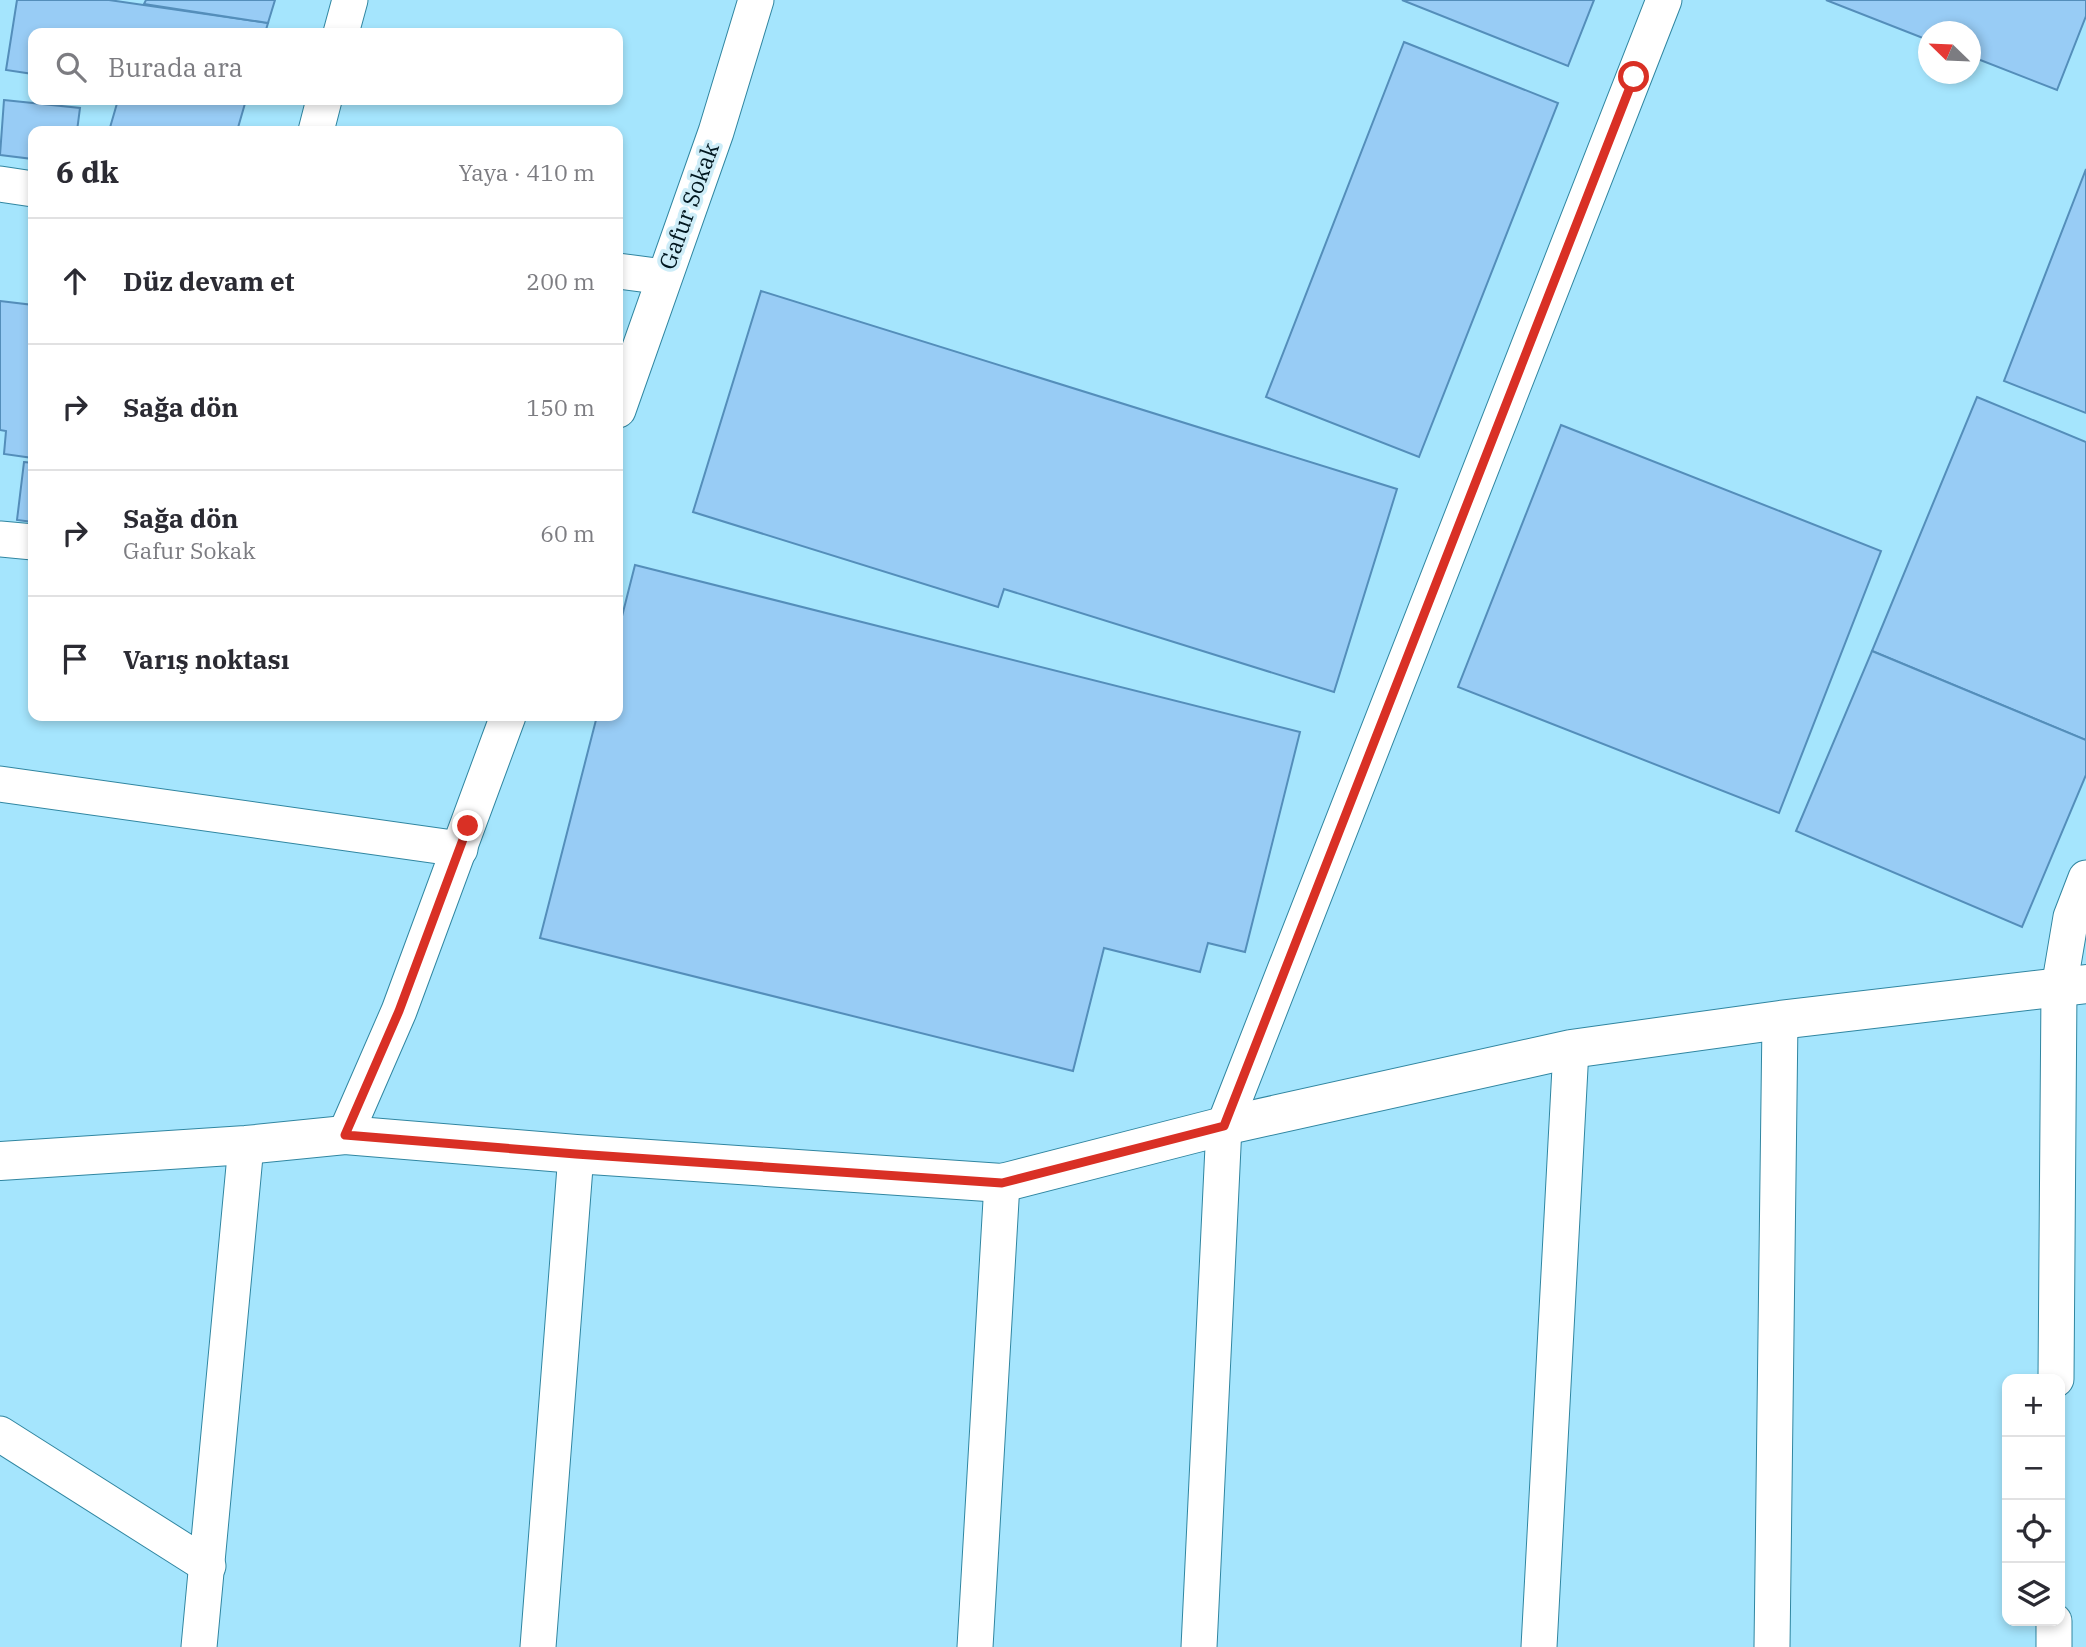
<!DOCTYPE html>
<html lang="tr">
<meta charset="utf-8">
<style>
:root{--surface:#fff;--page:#f2f2f3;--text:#2b2b33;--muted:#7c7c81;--line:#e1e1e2}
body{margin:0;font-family:"IBM Plex Serif",serif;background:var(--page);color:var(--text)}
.controls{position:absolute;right:21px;bottom:21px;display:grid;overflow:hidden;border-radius:14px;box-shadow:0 4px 10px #0003}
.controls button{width:63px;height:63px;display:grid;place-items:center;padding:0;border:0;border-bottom:2px solid var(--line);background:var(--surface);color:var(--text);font:35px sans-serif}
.compass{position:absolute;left:1918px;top:21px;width:63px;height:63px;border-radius:50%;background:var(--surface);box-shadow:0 4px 10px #0003;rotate:293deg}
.stop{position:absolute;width:21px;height:21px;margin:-16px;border:5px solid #d93025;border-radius:50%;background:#fff}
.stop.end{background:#d93025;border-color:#fff;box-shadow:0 2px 7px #0008}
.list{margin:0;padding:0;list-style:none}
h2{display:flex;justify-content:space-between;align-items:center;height:91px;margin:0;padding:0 28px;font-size:30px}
h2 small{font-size:23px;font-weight:400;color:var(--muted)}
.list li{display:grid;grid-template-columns:46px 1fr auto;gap:21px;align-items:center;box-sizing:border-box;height:126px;padding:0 28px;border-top:2px solid var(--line)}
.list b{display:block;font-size:26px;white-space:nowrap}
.list p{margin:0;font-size:23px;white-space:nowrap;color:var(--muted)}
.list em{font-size:23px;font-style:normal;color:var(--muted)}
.icon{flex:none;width:38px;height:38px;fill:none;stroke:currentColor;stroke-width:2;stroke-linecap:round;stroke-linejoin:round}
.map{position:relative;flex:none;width:2086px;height:1647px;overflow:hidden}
.search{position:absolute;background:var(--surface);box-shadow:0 4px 10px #0003;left:28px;top:28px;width:595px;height:77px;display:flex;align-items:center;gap:18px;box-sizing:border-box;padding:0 24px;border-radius:14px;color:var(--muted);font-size:26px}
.panel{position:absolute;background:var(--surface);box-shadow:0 4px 10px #0003;left:28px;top:126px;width:595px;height:595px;border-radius:14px}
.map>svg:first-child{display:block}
.building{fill:#98ccf5;stroke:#548eba;stroke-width:2}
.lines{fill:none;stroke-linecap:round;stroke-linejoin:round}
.minor-casing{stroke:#3086a1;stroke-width:37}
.tertiary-casing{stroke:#3086a1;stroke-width:40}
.minor{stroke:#fff;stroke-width:35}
.tertiary{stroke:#fff;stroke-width:38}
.route{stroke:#d93025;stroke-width:9}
.labels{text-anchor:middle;stroke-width:7;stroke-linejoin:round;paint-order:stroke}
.street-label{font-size:23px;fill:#00161f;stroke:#ceedf8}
</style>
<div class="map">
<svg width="2086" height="1647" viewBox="0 0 2086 1647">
<rect width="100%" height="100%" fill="#a5e5fd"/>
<!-- building -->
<g class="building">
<path d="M17,0H109L268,23L265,33H33V74L6,70Z"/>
<path d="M146,0H275L268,23L144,4Z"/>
<path d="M1402,0H1594L1568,66Z"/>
<path d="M1826,0H2086V16L2057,90L1970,56V32H1928V40Z"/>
<path d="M1404,42L1558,103L1419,457L1266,397Z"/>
<path d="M4,100L80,108L77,131H33V159L0,155Z"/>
<path d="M118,100H246L237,131H109Z"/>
<path d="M2086,169V413L2004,381Z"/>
<path d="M761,291L1397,489L1334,692L1004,589L998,607L693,512Z"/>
<path d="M0,301L33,305V458L4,454L6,431L0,430Z"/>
<path d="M1977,397L2086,442V740L1872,651Z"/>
<path d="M1561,425L1881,551L1779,813L1458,687Z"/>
<path d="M24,462L33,463V522L17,520Z"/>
<path d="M635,565L1300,732L1245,952L1208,943L1200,972L1104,948L1073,1071L540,938L597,716H618V632Z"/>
<path d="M1872,651L2086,740V775L2022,927L1796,831Z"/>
</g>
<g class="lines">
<!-- minor casing -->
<g class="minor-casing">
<g id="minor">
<path d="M341,33L350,0"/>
<path d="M316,131L324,100"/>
<path d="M0,184L33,189"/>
<path d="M618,271L664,277"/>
<path d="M618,410L716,132L756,0"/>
<path d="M0,539L33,542"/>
<path d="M0,784L460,849"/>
<path d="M345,1135L399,1011L508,716"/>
<path d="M2056,1379L2059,988L2071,917L2086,878"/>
<path d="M0,1434L208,1566"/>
<path d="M199,1647L246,1145"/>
<path d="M538,1647L576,1154"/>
<path d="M975,1647L1002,1183"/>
<path d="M1199,1647L1224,1126L1664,0"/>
<path d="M1539,1647L1571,1049"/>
<path d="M1772,1647L1780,1020"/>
<path d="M2054,1647V1621"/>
</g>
</g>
<!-- tertiary casing -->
<g class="tertiary-casing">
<path id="tertiary" d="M0,1161L246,1145L345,1135L576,1154L1002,1183L1224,1126L1571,1049L1780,1020L2086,984"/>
</g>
<!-- minor -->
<use href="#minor" class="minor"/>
<!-- tertiary -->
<use href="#tertiary" class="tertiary"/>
</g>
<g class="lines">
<!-- route -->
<path class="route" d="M468,826L399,1011L345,1135L576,1154L1002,1183L1224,1126L1634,77"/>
</g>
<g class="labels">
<!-- street labels -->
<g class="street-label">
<text transform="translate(689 206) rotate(-70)" y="8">Gafur Sokak</text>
</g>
</g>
</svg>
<div class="controls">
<button>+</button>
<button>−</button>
<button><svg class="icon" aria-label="locate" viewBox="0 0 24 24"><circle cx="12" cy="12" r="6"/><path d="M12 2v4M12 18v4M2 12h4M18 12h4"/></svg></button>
<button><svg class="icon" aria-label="layers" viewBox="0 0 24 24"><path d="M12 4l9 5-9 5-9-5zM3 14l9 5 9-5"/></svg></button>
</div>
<svg class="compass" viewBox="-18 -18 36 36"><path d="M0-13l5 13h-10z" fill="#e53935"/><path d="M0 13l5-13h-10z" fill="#7c7c81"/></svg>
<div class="stop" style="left:1634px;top:77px"></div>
<div class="stop end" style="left:468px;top:826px"></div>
<div class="search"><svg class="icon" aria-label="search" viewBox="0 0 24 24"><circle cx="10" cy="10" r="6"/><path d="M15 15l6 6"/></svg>Burada ara</div>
<section class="panel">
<h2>6 dk<small>Yaya · 410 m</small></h2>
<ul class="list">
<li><svg class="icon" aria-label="ahead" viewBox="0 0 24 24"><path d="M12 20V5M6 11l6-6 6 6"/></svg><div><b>Düz devam et</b></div><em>200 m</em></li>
<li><svg class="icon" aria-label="right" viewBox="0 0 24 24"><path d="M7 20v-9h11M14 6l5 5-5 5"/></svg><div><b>Sağa dön</b></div><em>150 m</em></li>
<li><svg class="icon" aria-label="right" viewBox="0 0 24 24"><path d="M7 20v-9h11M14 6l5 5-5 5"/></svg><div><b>Sağa dön</b><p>Gafur Sokak</p></div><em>60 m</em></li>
<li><svg class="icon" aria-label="arrive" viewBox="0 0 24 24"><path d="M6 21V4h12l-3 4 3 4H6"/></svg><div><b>Varış noktası</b></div></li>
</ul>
</section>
</div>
